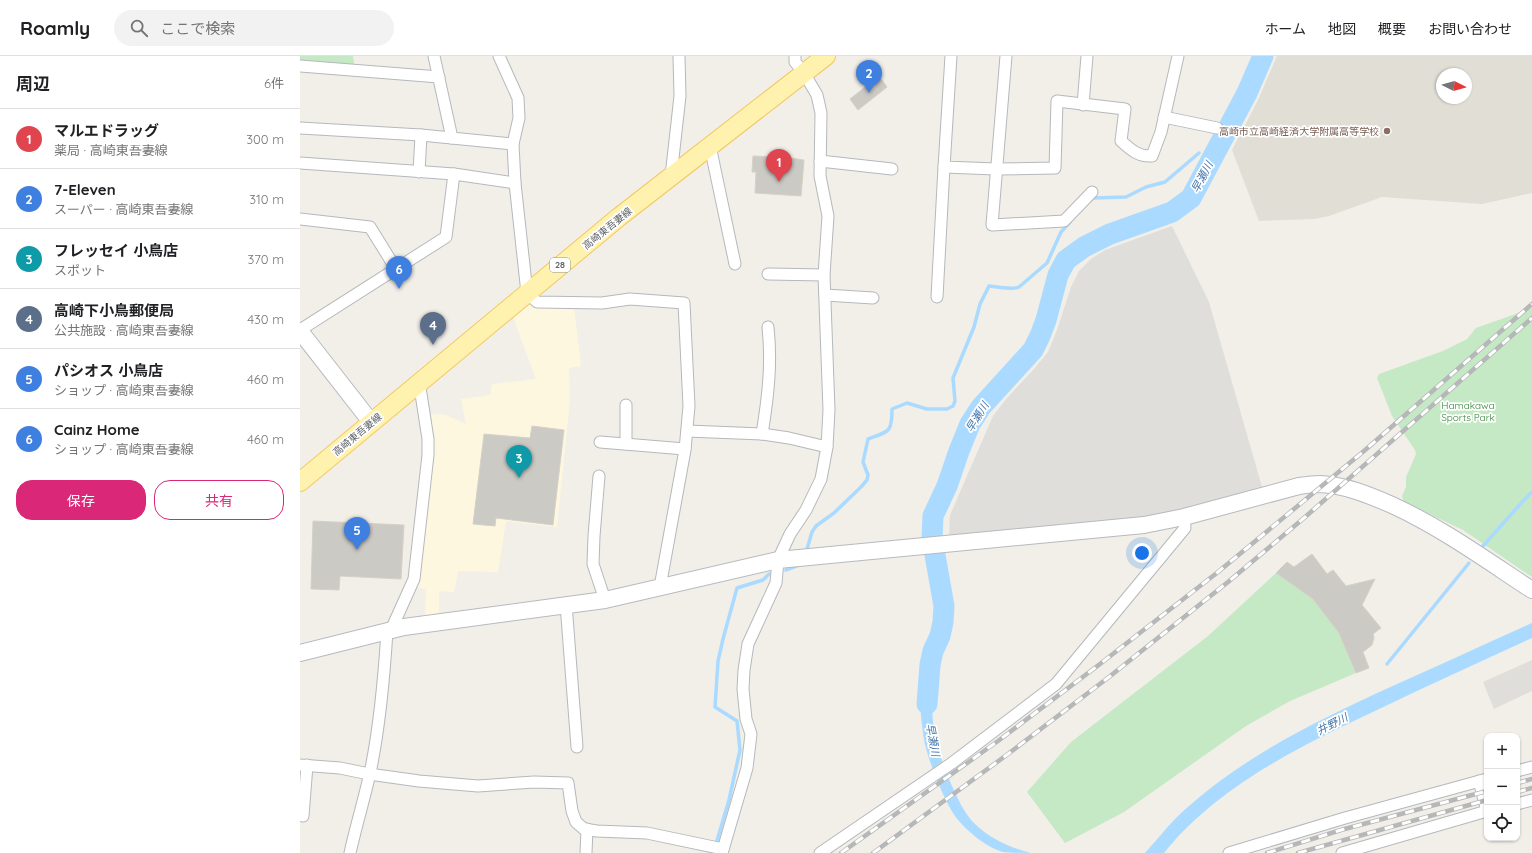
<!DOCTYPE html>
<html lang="ja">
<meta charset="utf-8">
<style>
:root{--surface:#fff;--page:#f2f2f2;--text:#202124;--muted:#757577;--line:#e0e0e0;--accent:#db2777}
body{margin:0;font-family:Quicksand,"Noto Sans JP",sans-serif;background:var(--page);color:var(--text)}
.controls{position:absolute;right:12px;bottom:12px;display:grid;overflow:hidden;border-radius:8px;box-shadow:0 1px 3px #0004}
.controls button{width:36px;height:36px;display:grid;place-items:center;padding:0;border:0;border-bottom:1px solid var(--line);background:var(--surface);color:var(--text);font:20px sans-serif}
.compass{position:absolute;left:1136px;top:12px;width:36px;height:36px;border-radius:50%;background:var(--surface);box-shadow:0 1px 3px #0004;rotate:95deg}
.you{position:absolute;left:842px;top:497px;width:14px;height:14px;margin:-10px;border:3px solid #fff;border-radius:50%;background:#1a73e8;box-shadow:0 0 0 6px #1a73e833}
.badge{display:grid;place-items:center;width:26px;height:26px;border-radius:50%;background:var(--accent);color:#fff;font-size:13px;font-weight:700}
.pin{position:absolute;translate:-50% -33px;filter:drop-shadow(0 1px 2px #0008)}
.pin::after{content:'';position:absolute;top:21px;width:14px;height:12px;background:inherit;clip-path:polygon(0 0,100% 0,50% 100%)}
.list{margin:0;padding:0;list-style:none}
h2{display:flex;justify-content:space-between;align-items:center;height:52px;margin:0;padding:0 16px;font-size:17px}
h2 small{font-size:13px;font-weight:400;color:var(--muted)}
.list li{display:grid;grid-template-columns:26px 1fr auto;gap:12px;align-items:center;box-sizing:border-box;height:60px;padding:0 16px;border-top:1px solid var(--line)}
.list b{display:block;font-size:15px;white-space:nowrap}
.list p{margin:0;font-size:13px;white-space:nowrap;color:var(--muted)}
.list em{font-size:13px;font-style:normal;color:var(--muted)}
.actions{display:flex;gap:8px;padding:12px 16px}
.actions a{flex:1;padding:9px 0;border:1px solid var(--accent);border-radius:16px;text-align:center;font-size:14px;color:var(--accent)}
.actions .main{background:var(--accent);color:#fff}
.icon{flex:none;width:22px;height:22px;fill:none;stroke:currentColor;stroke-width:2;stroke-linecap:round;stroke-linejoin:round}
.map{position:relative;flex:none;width:1232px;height:797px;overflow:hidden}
header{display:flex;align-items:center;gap:24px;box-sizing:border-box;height:56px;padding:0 20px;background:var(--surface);border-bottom:1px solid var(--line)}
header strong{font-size:19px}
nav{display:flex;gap:22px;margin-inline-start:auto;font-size:14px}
.search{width:280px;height:36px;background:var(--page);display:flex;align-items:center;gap:10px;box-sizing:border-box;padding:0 14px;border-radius:22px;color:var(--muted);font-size:15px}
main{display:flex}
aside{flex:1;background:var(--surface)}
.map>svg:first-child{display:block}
.commercial{fill:#fef7e0}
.industrial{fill:#e0deda}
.education{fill:#e1ded6;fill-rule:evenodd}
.green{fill:#c5e8c5}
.water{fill:#aadaff}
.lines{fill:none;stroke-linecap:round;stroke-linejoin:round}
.stream{stroke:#aadaff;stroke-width:3.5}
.river{stroke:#aadaff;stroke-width:21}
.building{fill:#cccac5;stroke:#d6d1c6}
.street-casing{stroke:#b5b8bc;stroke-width:13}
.secondary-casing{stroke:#b6babf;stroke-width:18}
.primary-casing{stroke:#f2c960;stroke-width:20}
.street{stroke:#fff;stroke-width:11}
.secondary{stroke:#fff;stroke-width:16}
.primary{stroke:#fff2af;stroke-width:18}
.rail-casing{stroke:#b6b7b8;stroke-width:4.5}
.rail{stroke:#fff;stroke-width:3;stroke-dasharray:9;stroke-linecap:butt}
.education-dot{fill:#8d6e63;stroke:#fff;stroke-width:1.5}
.labels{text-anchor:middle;stroke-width:3.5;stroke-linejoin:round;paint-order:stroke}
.shield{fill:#fff;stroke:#8f9295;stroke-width:1}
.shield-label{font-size:9px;font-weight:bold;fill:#5f6368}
.education-label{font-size:10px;fill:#785e54;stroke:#fff;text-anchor:end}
.street-label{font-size:10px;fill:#5f6368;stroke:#fff}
.park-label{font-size:10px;fill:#348238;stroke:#fff}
.water-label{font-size:11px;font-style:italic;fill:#4174aa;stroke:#fff}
</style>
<header>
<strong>Roamly</strong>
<div class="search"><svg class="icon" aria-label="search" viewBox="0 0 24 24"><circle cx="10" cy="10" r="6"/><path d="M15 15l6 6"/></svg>ここで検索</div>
<nav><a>ホーム</a><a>地図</a><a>概要</a><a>お問い合わせ</a></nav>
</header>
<main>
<aside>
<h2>周辺<small>6件</small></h2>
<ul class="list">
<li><span class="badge" style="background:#e0444e">1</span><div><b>マルエドラッグ</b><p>薬局 · 高崎東吾妻線</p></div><em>300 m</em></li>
<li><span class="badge" style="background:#3f7fe0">2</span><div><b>7-Eleven</b><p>スーパー · 高崎東吾妻線</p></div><em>310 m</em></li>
<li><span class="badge" style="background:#0f9aa8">3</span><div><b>フレッセイ 小鳥店</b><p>スポット</p></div><em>370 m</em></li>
<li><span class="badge" style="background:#5c6f8a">4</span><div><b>高崎下小鳥郵便局</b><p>公共施設 · 高崎東吾妻線</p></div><em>430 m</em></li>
<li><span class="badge" style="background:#3f7fe0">5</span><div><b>パシオス 小鳥店</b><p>ショップ · 高崎東吾妻線</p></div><em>460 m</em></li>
<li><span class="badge" style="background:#3f7fe0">6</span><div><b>Cainz Home</b><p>ショップ · 高崎東吾妻線</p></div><em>460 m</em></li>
</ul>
<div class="actions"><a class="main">保存</a><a>共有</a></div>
</aside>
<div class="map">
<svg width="1232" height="797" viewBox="0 0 1232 797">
<rect width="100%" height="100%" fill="#f1efe8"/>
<!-- commercial -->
<path class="commercial" d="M232,247L274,250L281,310L269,312L270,343L257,471L206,465L198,516L158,515L154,536L139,535V558L125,562L126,533L115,531L133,389L131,358L146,359L166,368L161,343L190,339L192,328L236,323L213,261Z"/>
<!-- industrial -->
<g class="industrial">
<path d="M872,170L909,246L962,431L904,448L835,464L649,481L650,459L693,360L707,342L734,313L748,296L757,274L771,231L779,215L791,203L805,194Z"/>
<path d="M1232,604V635L1194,653L1183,626Z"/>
</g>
<!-- education -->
<path class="education" d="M977,0H1232V137L1182,148L1082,141L1029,160L1014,163L959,165L932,94L958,44ZM1142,18H1166V42H1142Z"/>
<!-- green -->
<g class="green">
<path d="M0,0H53L54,7L51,11L0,6Z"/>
<path d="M1232,252V521L1163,474L1104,446L1102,440L1106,431V421L1116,398L1115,394L1092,360L1077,322L1079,318L1143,295L1167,283L1176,272Z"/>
<path d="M976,517L1013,543L1039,577L1056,617L990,645L946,670L824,756L765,787L727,736L771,686L908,580Z"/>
</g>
<!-- water -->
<g class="water">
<path d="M1232,567V582C1180,606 1127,630 1075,655C1000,690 917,731 864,797H845C856,785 866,772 877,761C937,704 1012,667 1086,633C1135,611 1183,589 1232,567Z"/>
<path d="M620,616L633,620C629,663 635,691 652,730C658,743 664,757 674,767C690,783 709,791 730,797C722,797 711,797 703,796C687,792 664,773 655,760C643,743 625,697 623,677C620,656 619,636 620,616Z"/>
</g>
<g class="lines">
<!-- stream -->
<g class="stream">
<path d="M909,93L916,96"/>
<path d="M791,144L793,142L826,141L846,131L865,126L899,97"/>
<path d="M1183,490L1223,445L1232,436"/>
<path d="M507,493L512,476L516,470L534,457L561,431L567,424L568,419L563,406L568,383C590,375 592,376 592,353L607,347L627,353H647L653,350L655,345L653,322L674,271L680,248L689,230C697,231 713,234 719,231L747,207L761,176L770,166"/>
<path d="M486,514L499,509"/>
<path d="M1087,608L1169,507"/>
<path d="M416,788L429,744L440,694L437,665L415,651L418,605L423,583L437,532L463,524L469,518"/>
</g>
<!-- river -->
<path class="river" d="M627,648L630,609L633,595L640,580L643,566L644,550L632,482L633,460L647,430L659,395L670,368L681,351L733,294L740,280L746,264L758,219L766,204L784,191L810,178L872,156L891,142L947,37L963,0"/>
</g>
<!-- building -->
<g class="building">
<path d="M579,20L587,31L558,54L550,43Z"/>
<path d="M453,100L476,101V100L504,104L501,140L455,137L456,116H452Z"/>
<path d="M232,370L264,374L253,469L196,462L195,470L173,468L184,378L230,382Z"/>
<path d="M13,465L104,469L101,523L40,520L39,534L11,533Z"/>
<path d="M1012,498L1027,518L1033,514L1046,530L1075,523L1062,549L1081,572L1073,578L1074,582L1072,589L1063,596L1069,612L1056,617L1039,577L1013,543L976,517L987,506L994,511Z"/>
</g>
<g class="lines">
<!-- street casing -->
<g class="street-casing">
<g id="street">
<path d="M134,0L152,82"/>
<path d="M199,0L218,42L219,62L213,88L215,127L227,237L237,246L302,247L330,243L384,247L389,350L385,394L360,531"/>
<path d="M651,0L644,111L696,113L755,112L757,45L825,53L821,85C830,93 838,101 852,100L861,76L878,0"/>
<path d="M706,0L692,169L764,165L792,136"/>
<path d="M0,10L139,21"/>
<path d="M783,49L787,0"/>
<path d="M864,61L917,72"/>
<path d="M0,72L121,79L213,88"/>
<path d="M410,90L435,208"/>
<path d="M520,105L592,113"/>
<path d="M0,107L154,118L215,127"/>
<path d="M119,116L121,79"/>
<path d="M371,120L380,40L379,0"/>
<path d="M0,163L70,171L96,213"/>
<path d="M468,218L524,219"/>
<path d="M525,239L573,242"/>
<path d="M637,241L644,111"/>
<path d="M0,274L146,181L154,118"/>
<path d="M387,375L462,378L489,382L527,391"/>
<path d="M462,378C468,341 472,308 468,271"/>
<path d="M300,386L385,393"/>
<path d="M326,388V349"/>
<path d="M299,420L294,480L293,508L305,544"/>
<path d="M266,548L277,691"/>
<path d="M91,574L114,523L128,399V383L119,325"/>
<path d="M0,709L40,712L69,718L119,725L178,730L234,726L268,727L272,755L276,766L284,773L297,775L347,777L423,793"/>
<path d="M1217,715L1232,711"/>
<path d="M1179,725L1187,755"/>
<path d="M1217,748L1232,744"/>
<path d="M3,760L7,709"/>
<path d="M50,797C56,770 64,744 70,717C80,670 84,623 87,575"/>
<path d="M286,797L287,773"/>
<path d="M422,797L447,712L451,678L446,663L443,633L444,614L448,588L476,527L478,504L490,478L506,454L521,423L527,391L529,354L524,219L528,160L520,120L521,57L517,39L504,17L495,6V0"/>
<path d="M520,797L652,707L756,628L885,472L884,461"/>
<path d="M929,797L1045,762L1187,723"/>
<path d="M1042,797L1187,755"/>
</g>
</g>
<!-- secondary casing -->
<g class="secondary-casing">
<g id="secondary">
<path d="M0,275L71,366"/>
<path d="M0,597L104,571L305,544L478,504L844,469L884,461L999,430C1006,429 1013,428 1020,428C1045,429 1069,439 1092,449C1142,472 1186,504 1232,534"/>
</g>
</g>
<!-- primary casing -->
<g class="primary-casing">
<path id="primary" d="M0,426L319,161L526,0"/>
</g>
<!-- street -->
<use href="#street" class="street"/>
<!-- secondary -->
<use href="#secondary" class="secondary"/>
<!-- primary -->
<use href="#primary" class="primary"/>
<!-- rail casing -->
<g class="rail-casing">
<g id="rail">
<path d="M1217,727L1232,723"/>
<path d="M1217,736L1232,732"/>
<path d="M541,797L698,685L800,608L918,516L1064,395L1232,248"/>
<path d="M573,797L708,698L809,621L928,526L1004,462L1232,262"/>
<path d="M967,797L1041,774L1187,735"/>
<path d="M998,797L1187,744"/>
</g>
</g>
<!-- rail -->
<use href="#rail" class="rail"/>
</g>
<!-- markers -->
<circle class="education-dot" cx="1087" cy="75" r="4"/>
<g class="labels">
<!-- shield labels -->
<rect class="shield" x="250" y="202" width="20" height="14" rx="3"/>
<g class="shield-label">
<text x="260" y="212">28</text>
</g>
<!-- education labels -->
<g class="education-label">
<text x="1079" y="79">高崎市立高崎経済大学附属高等学校</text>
</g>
<!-- street labels -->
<g class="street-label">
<text transform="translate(307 172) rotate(-39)" y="4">高崎東吾妻線</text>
<text transform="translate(57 378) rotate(-40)" y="4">高崎東吾妻線</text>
</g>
<!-- park labels -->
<g class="park-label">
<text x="1168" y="353">Hamakawa<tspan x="1168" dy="12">Sports Park</tspan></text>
</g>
<!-- water labels -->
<g class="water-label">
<text transform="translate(902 121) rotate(-62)" y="4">早瀬川</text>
<text transform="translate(677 361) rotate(-58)" y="4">早瀬川</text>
<text transform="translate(1032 668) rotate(-27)" y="4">井野川</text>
<text transform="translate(633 684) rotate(79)" y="4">早瀬川</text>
</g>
</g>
</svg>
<div class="controls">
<button>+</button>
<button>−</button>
<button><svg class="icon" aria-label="locate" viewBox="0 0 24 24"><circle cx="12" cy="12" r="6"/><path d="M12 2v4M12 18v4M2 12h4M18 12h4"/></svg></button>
</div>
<svg class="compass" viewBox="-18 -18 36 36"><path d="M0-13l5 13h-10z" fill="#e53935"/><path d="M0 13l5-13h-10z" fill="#757577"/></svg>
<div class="you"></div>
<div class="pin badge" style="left:479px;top:126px;background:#e0444e">1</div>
<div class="pin badge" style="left:569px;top:37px;background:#3f7fe0">2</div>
<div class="pin badge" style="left:219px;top:422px;background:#0f9aa8">3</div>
<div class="pin badge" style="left:133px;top:289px;background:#5c6f8a">4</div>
<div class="pin badge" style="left:57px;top:494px;background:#3f7fe0">5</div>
<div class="pin badge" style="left:99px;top:233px;background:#3f7fe0">6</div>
</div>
</main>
